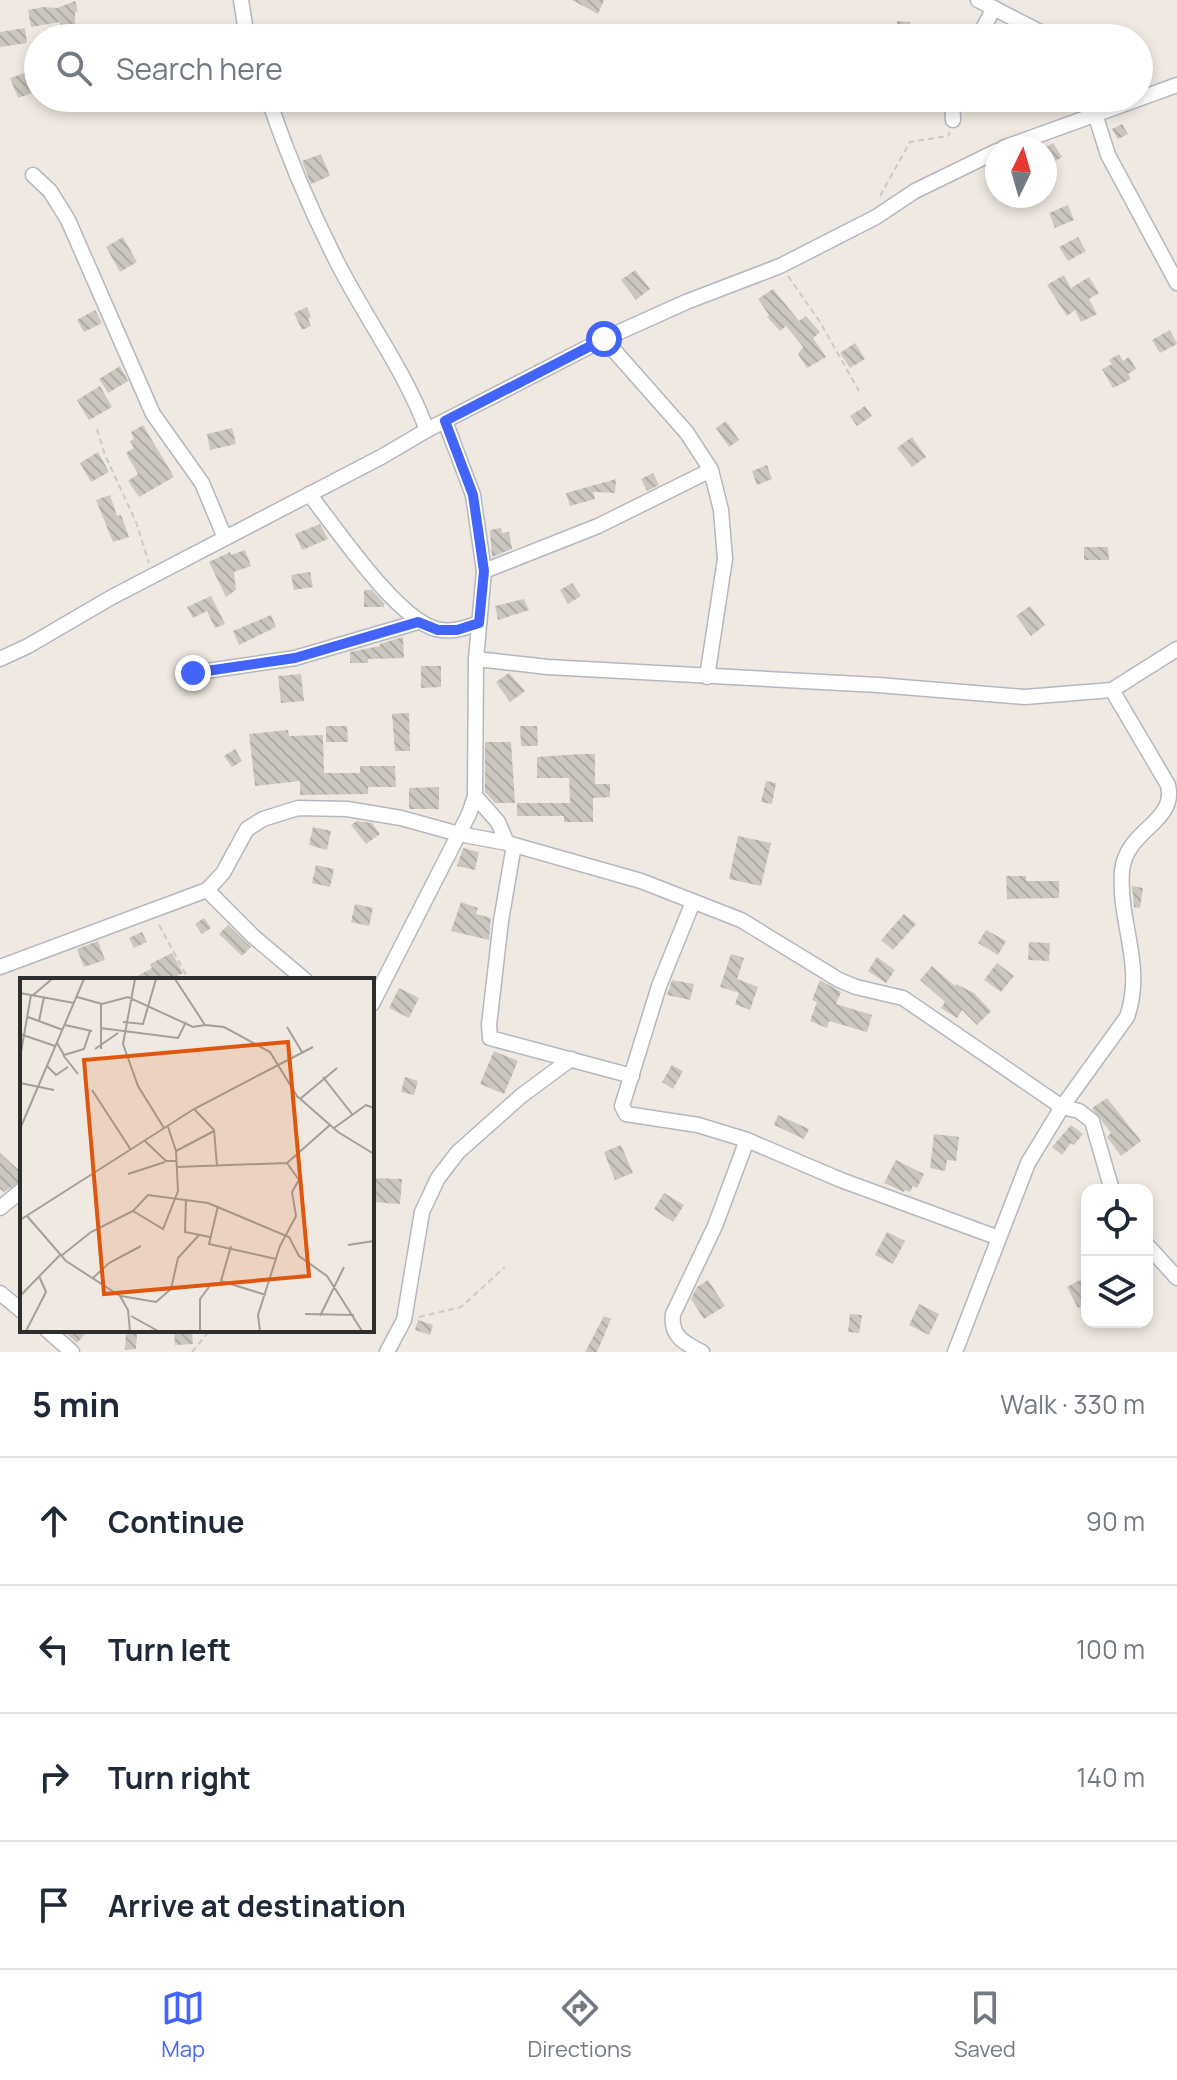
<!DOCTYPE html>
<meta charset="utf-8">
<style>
:root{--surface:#fff;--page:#f6f6f7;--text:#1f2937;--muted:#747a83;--line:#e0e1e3;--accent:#4264fb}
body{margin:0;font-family:Manrope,sans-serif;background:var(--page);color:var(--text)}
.controls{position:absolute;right:24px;bottom:24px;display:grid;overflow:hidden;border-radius:16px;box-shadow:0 4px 12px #0003}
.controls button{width:72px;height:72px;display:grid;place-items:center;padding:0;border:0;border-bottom:2px solid var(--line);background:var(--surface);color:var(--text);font:40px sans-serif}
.compass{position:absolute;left:985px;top:136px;width:72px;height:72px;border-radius:50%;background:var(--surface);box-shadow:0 4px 12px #0003;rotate:5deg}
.stop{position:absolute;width:24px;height:24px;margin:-18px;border:6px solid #4264fb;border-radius:50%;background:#fff}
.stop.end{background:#4264fb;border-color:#fff;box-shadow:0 2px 8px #0008}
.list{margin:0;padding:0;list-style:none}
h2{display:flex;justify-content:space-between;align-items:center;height:104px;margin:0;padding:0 32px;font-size:34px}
h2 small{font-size:26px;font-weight:400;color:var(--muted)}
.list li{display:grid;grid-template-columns:52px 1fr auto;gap:24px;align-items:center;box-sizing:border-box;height:128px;padding:0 32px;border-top:2px solid var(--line)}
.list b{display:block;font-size:30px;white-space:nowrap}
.list em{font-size:26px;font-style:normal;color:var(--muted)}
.icon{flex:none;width:44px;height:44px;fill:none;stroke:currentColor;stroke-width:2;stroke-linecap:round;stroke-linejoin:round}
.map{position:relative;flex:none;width:1177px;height:1352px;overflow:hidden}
.search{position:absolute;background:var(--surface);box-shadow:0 4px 12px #0003;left:24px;right:24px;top:24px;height:88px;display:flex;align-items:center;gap:20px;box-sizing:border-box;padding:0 28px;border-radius:44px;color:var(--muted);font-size:30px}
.sheet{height:616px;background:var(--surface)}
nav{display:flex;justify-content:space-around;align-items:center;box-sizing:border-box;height:112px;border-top:2px solid var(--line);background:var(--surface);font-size:22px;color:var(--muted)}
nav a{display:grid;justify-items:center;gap:4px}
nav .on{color:var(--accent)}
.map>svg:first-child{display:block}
.building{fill:url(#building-back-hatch)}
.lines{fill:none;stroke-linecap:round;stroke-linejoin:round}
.minor-casing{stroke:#b4b7c1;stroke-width:17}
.path{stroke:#c9c9c9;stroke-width:2;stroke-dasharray:6 4;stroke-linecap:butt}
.minor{stroke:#fff;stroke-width:14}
.route{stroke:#4264fb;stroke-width:10}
.inset-road{fill:none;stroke:#a29e99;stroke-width:2}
.view{fill:#df570e;fill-opacity:0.15;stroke:#df570e;stroke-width:4}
.inset-edge{fill:none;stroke:#2e2e2e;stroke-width:4}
</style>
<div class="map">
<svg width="1177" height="1352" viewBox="0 0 1177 1352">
<defs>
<pattern id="building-back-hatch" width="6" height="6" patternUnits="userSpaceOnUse" patternTransform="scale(2)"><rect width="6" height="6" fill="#cbc7bf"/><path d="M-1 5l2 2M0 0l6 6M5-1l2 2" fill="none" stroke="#afaba4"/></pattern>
</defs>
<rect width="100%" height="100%" fill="#efe9e1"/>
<!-- building -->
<g class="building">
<path d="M572,0H604L598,14Z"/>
<path d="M75,1L78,11L75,13V29H60V22L31,27L28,10L44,7L57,8Z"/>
<path d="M897,21L910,22L908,38H896Z"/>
<path d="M25,28L27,43L0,47V32Z"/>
<path d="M31,71L38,91L18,98L10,78Z"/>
<path d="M1122,124L1128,134L1118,139L1112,129Z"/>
<path d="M1053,143L1062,157L1052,163L1044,148Z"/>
<path d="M321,154L330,176L311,184L302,161Z"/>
<path d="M1068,205L1074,220L1055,228L1049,213Z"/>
<path d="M123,237L137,262L120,272L106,247Z"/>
<path d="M1078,237L1086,251L1068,261L1059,247Z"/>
<path d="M635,270L650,289L636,300L621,280Z"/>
<path d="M1064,275L1071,288L1089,277L1099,293L1089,299L1097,314L1081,322L1075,310L1067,316L1047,285Z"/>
<path d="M773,289L799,321L806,316L820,332L813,338L826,357L807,368L798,354L803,347L786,326L780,331L767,317L769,315L758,299Z"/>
<path d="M307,307L311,317L308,318L311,326L302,330L294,313Z"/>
<path d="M95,310L102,323L84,332L77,320Z"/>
<path d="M1170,330L1177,344L1160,353L1152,340Z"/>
<path d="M855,343L865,359L850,368L840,353Z"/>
<path d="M1119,354L1123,361L1129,357L1136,369L1128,374L1131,379L1113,388L1102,369L1112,364L1109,360Z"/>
<path d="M120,366L128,381L108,393L99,379Z"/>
<path d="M100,386L112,407L89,420L77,400Z"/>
<path d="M865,406L872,416L857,426L850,416Z"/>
<path d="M726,421L739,440L729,447L716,428Z"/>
<path d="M143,425L174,477L139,497L128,481L138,474L126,453L134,448L130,441L134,439L131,432Z"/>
<path d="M232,428L236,444L210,450L207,434Z"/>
<path d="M912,437L926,457L912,467L897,448Z"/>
<path d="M98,452L109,472L91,482L80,463Z"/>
<path d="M767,465L772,479L757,485L752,471Z"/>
<path d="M653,473L659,485L647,491L641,479Z"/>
<path d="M616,479L615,493L593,492L595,499L570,506L566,493Z"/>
<path d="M110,495L117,516L121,515L129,537L113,542L96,500Z"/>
<path d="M320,524L328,539L302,550L295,534Z"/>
<path d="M501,528L502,533L509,532L512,549L492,557L490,530Z"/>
<path d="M1084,547H1108L1109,560H1084Z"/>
<path d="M245,550L251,566L234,572L236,590L226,597L209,562L230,552L231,555Z"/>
<path d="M310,572L313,587L294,590L291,575Z"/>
<path d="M572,583L581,596L568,604L560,590Z"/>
<path d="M364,590H372L384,603V607H364Z"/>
<path d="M211,596L225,624L215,628L207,611L193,618L187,607Z"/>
<path d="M524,599L529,610L498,620L495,606Z"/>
<path d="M1030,606L1045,625L1031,636L1016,616Z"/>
<path d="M271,615L276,627L239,645L233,631Z"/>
<path d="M403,637L404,658L368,659V663H350V652L380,646V644Z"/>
<path d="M421,666H441V687L421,688Z"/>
<path d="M509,673L525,691L510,702L496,682Z"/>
<path d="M301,674L304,701L281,703L278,676Z"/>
<path d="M409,713L410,751H395L392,714Z"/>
<path d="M326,726H347L348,742H326Z"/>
<path d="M520,726H537L538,746H521Z"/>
<path d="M288,730L289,736L323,735L324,773H360V766H395L396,787H368V794L300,795V781L255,786L249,734Z"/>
<path d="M485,742H511L515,803H495L485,792Z"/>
<path d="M235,749L242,761L232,767L224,756Z"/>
<path d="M581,754H595V784H610V797L593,798V822H564V816H517V803H570L569,778H537V757Z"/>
<path d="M766,781L776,783L772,804L761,802Z"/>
<path d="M439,787V809H409V788Z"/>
<path d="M357,821L372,823L380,834L366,844L351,825Z"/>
<path d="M313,827L331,831L327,850L309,845Z"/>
<path d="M738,836L771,843L761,886L729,879Z"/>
<path d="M463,848L479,852L475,870L457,866Z"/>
<path d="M316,865L334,869L330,887L312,883Z"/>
<path d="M1006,876H1026V881H1059V898L1007,899Z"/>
<path d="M1132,886L1143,888L1140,908L1134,907Z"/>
<path d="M461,902L478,908L476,914L491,918L489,940L451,931Z"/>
<path d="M355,904L373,908L369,926L351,922Z"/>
<path d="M904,914L916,924L893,950L881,940Z"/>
<path d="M204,918L211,928L202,934L195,924Z"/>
<path d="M228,925L251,947L242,956L219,934Z"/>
<path d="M986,930L1006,941L998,955L978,943Z"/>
<path d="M142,932L147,942L134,948L129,938Z"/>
<path d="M98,941L105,960L84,967L77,949Z"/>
<path d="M1029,942L1050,943L1049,961L1028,960Z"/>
<path d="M172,953L183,973L169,980H130L152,968L150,964Z"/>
<path d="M731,954L744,958L737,979L758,987L750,1010L735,1004L739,993L720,987Z"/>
<path d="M877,957L895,970L886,983L868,971Z"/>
<path d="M997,963L1014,976L1001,992L984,980Z"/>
<path d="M932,966L955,986L956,984L974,993L991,1011L977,1025L962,1010L957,1018L941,1008L945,1002L920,980Z"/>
<path d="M672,980L694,984L690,1000L667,995Z"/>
<path d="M820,980L841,992L836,1004L872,1015L867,1032L829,1021L827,1028L810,1021L817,1002L812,1000Z"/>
<path d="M399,988L419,998L409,1018L389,1008Z"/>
<path d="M494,1051L518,1061L504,1094L480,1084Z"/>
<path d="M672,1065L683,1071L673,1089L662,1082Z"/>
<path d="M405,1077L418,1081L414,1095L401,1092Z"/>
<path d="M1107,1098L1141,1141L1121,1156L1107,1137L1111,1133L1092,1108Z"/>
<path d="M778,1115L809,1129L804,1139L774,1125Z"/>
<path d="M1071,1125L1083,1134L1074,1145L1071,1143L1062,1155L1052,1147Z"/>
<path d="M934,1134L959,1137L956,1161L947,1160L945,1171L930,1168Z"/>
<path d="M621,1145L633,1173L615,1180L604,1152Z"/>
<path d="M0,1153L22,1173V1180L4,1192L0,1189Z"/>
<path d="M896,1160L924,1174L917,1188L913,1186L910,1192L905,1190L904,1192L884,1183Z"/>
<path d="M372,1178L402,1179L400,1204L372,1202Z"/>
<path d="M664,1193L684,1205L673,1222L654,1209Z"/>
<path d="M887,1232L905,1241L893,1264L875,1255Z"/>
<path d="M1087,1276V1303L1078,1308L1067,1287Z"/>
<path d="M708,1280L725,1306L704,1319L691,1299L697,1287Z"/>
<path d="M919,1304L939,1314L929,1335L909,1325Z"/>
<path d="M850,1314L862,1315L859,1333L848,1332Z"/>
<path d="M604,1316L611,1319L597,1352H585Z"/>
<path d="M418,1320L433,1325L430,1335L415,1330Z"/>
<path d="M62,1330H89L77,1343Z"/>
<path d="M174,1330H192L193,1344L175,1345Z"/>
<path d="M126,1334H137L136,1349L125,1350Z"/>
</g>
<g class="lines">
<!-- minor casing -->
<g class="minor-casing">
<g id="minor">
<path d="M241,0L247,38"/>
<path d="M978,0L1052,38"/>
<path d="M978,38L994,8"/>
<path d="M268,98C287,154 310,209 337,262C366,319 404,369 427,430"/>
<path d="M952,98L953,120"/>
<path d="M1090,98L1108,155L1177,283"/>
<path d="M1003,148L1177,85"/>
<path d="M33,175L50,191L68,220L153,414L202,483L225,538"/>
<path d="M604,339L687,433L711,470L721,510L725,559L707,677"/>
<path d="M309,494C337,529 396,618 436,629C451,633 465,628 479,623"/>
<path d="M484,571L598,526L711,470"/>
<path d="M0,659L28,646L112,597L383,456L427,430L604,339L686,302L780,266L876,217L915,191L997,151"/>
<path d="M476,659L548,667L878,685L1025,697L1112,690L1177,649"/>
<path d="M193,673L295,658L418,622"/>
<path d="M475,796L498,822L507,843"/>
<path d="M514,845L501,921L489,1025L490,1038L632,1076"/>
<path d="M207,890L254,937L305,980"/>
<path d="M693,902L659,986L622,1106L626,1114L698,1125L747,1140L841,1180L999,1238"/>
<path d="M0,967L207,890L223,873L247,829L263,819L298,808L347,809L401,818L459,834L507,843L641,881L741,920L839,980L856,987L903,998L1062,1107L1079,1111L1092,1121L1112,1190"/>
<path d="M372,1004L469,814L475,796L476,659L484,571L473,495L445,421"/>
<path d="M0,1208L22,1190"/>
<path d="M1147,1245L1177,1278"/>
<path d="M0,1293L22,1311"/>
<path d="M47,1330L72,1352"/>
<path d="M387,1352L404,1320L422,1212L438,1178L458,1152L521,1096L571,1059"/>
<path d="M702,1352C684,1343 670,1336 673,1314L715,1226L747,1140"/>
<path d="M955,1352L1028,1163L1062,1107L1127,1017C1145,966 1118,922 1122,871C1126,829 1177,823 1168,785L1112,690"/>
</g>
</g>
<!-- path -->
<g class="path">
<path d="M880,196L910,142L948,136L950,132"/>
<path d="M788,276L820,322L859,391"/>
<path d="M97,429L105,455L136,522L149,563"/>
<path d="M159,925L189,980"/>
<path d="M419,1317L461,1307L505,1267"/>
<path d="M192,1352L210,1330"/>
</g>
<!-- minor -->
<use href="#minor" class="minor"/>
</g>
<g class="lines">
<!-- route -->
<path class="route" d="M193,673L295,658L418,622L438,630H457L479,623L484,571L473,495L445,421L604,339"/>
</g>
<!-- overview -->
<g transform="translate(20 978)">
<rect width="354" height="354" fill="#efe9e1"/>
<path class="inset-road" d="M115,1L103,66L118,108L144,150M155,1L185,47L204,49L250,74L277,118L318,154L354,176M0,15L54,25M12,18L32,1M57,19L82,26L108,19L173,49L185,47M81,26V71M8,39L43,52M19,43L24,19M103,44L123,46L136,1M45,47L72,53M267,49L282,74M80,50L158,60L166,44M0,56L35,68M37,65L44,77L64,71L70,53M75,71L98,55M43,77L58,96M0,80L11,17M27,88L36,97L48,89M303,99L332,136M0,105L34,112M72,112L111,172M280,121L317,90M174,131L194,152L197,188M314,150L346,127L354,130M0,151L64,1M125,163L146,183H156M156,173L194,153M156,189L267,185L310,147M108,196L145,184M166,221L165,254L190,259M198,228L189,266L256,281M113,233L143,251L158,213L156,173L148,149M7,238L46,283L100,318L108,332L110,353M0,242L174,131L293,69M328,267L354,263M211,268L201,303L246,317M41,278L71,254L113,233L128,217L188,225L269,259L279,278L307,298L342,353M73,300L89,285L121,268M0,318L40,277M101,318L136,324L151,311L158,280L179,257M285,336L334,337M111,338L138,353M300,338L324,289M6,353L26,314L19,298M180,353V321L189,309M240,353L238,337L260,268L276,238L272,214L279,202L267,185"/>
<path class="view" d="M268,64L289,298L84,316L64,82Z"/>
<rect width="354" height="354" class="inset-edge"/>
</g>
</svg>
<div class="controls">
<button><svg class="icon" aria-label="locate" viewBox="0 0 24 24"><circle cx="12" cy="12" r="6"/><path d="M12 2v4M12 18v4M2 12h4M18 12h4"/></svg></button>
<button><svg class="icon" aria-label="layers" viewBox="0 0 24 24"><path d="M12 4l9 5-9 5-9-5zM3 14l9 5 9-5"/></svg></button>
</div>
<svg class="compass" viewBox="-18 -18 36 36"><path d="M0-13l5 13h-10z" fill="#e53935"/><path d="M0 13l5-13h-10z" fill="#747a83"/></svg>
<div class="stop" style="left:604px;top:339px"></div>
<div class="stop end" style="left:193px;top:673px"></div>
<div class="search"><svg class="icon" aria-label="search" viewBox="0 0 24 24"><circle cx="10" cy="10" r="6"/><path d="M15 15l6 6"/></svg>Search here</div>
</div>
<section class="sheet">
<h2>5 min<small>Walk · 330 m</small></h2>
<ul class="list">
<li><svg class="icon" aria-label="ahead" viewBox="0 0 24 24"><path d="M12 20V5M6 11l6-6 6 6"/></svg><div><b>Continue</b></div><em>90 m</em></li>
<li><svg class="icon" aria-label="left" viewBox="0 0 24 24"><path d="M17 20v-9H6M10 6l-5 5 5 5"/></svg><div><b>Turn left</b></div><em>100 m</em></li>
<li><svg class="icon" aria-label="right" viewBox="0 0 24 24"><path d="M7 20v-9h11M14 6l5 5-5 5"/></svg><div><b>Turn right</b></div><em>140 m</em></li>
<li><svg class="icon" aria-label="arrive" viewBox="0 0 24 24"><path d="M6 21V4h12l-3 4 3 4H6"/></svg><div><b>Arrive at destination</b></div></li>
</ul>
</section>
<nav>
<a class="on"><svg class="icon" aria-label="map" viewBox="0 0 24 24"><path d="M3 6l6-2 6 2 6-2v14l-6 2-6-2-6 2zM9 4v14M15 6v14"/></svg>Map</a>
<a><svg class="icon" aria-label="directions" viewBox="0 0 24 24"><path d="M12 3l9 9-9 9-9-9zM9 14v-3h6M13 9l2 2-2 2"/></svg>Directions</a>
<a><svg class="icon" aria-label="saved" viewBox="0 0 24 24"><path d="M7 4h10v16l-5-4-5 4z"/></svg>Saved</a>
</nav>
